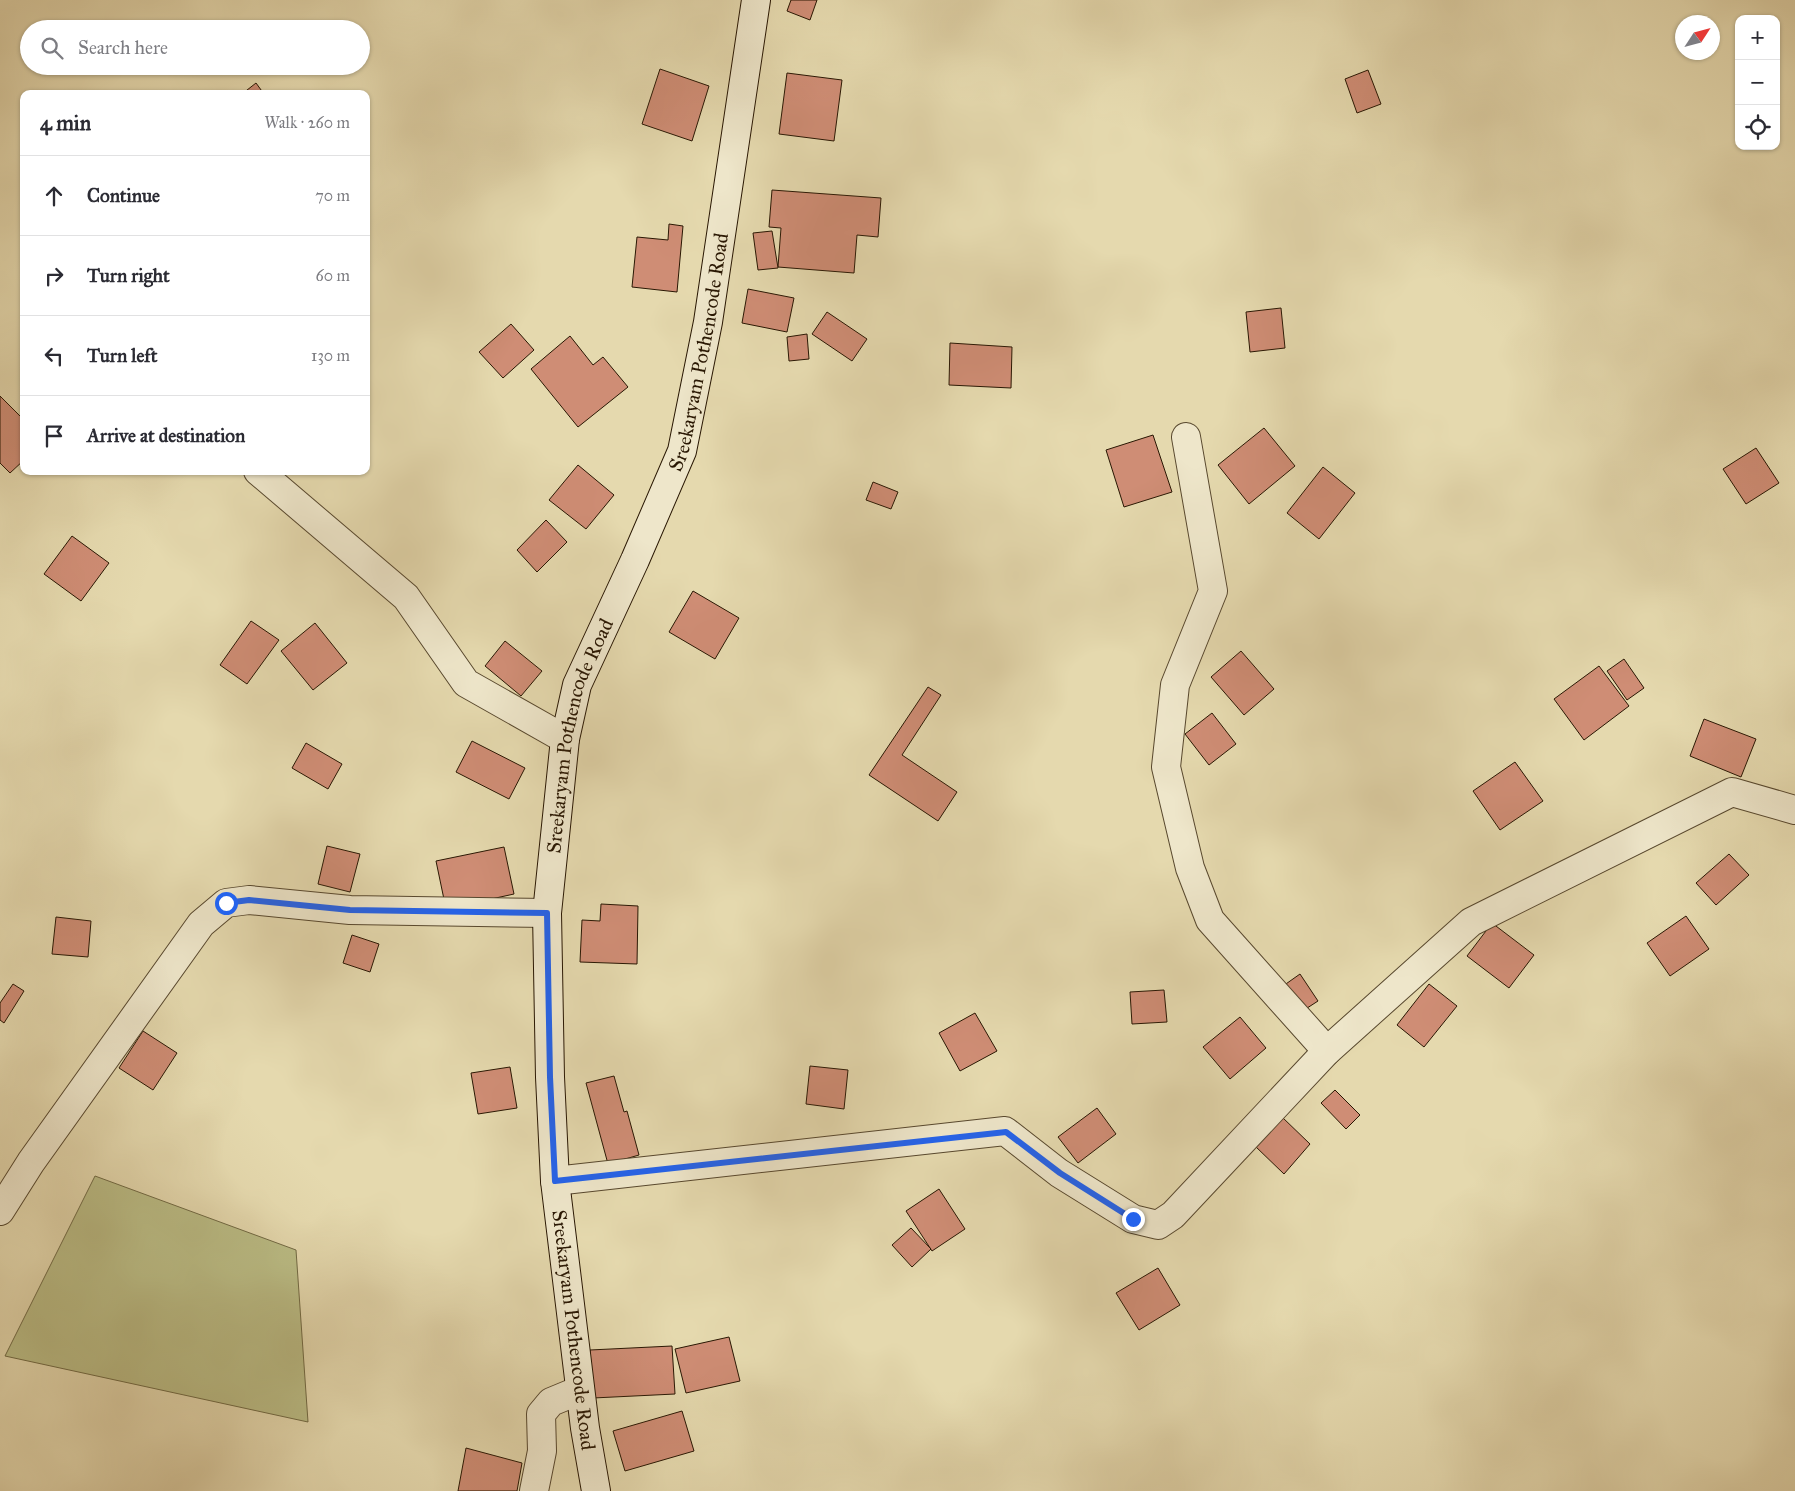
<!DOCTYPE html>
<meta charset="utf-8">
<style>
:root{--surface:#fff;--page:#f7f7f7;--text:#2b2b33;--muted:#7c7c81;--line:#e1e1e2}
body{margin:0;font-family:"IM FELL Great Primer",serif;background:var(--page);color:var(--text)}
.controls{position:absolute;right:15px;top:15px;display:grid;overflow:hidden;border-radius:10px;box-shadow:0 1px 4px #0004}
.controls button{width:45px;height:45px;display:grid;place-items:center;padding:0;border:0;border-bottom:1px solid var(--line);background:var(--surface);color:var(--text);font:25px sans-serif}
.compass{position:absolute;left:1675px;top:15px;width:45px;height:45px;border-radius:50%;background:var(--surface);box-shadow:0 1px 4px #0004;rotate:54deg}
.stop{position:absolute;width:15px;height:15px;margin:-11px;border:4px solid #2563eb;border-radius:50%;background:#fff}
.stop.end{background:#2563eb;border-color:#fff;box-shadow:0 1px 5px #0008}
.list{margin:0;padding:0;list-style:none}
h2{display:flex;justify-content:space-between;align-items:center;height:65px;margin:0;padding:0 20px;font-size:21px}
h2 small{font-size:16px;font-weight:400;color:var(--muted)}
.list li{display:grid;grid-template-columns:32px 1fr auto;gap:15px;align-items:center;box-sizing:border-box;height:80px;padding:0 20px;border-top:1px solid var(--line)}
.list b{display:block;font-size:19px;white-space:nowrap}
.list em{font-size:16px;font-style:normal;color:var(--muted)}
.icon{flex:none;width:28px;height:28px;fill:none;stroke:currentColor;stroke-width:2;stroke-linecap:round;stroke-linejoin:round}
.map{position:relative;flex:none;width:1795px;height:1491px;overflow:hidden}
.search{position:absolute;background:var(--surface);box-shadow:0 1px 4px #0004;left:20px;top:20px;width:350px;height:55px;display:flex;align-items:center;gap:12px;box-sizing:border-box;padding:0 18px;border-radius:28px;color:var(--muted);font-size:19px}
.panel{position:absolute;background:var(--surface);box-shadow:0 1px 4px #0004;left:20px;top:90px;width:350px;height:385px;border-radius:10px}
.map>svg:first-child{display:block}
.green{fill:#bbbd86;stroke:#726a44}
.building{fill:#cf8d75;stroke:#291703}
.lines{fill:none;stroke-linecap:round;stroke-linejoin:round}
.street-casing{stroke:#58482e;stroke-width:30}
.secondary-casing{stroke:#291703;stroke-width:30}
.street{stroke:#eee6ca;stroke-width:28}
.secondary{stroke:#eee6ca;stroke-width:28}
.route{stroke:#2563eb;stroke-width:6}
.labels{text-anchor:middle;stroke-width:4;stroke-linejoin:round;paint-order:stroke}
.street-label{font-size:20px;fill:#291703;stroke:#eee6ca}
</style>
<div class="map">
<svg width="1795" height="1491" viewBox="0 0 1795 1491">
<rect width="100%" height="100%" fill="#e5d9ae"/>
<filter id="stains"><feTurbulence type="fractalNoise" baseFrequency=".004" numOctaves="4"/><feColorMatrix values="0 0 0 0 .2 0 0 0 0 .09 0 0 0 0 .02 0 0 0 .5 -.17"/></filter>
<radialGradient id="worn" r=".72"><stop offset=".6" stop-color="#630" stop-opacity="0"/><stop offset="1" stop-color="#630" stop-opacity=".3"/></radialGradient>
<!-- green -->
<path class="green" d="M95,1176L296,1250L308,1422L5,1356Z"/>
<!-- building -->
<g class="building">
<path d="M791,0H817L810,20L787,11Z"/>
<path d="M660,69L709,86L692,141L642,124Z"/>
<path d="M1368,70L1381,104L1357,113L1345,79Z"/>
<path d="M787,73L842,80L834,141L779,134Z"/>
<path d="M256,83L264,94H242Z"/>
<path d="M772,190L881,198L878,237L857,235L854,273L778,267L781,228L769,227Z"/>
<path d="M669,224L683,226L677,292L632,287L637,237L668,240Z"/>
<path d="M772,231L778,268L758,270L753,233Z"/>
<path d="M748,289L794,298L787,332L742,323Z"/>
<path d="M1281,308L1285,348L1250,352L1246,312Z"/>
<path d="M827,312L867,339L852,361L812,334Z"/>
<path d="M511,324L534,350L503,378L479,352Z"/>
<path d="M807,334L809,359L789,361L787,337Z"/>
<path d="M570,336L593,365L603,357L628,387L578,427L531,369Z"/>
<path d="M950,343L1012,347L1011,388L949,385Z"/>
<path d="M0,396L24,420V460L10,473L0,463Z"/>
<path d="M1264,428L1295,466L1249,504L1218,465Z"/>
<path d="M1153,435L1172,492L1124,507L1106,450Z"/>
<path d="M1756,448L1779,483L1746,504L1723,469Z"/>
<path d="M578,465L614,495L586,529L549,500Z"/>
<path d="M1323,467L1355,493L1319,539L1287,513Z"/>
<path d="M873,482L898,492L891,509L866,500Z"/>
<path d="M546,520L567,542L537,572L517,550Z"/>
<path d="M72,536L109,563L81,601L44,574Z"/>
<path d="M693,591L739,618L715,659L669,632Z"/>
<path d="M251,621L279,640L247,684L220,665Z"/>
<path d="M315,623L347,663L313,690L281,651Z"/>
<path d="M505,641L542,671L521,696L485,666Z"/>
<path d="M1241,651L1274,689L1244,715L1211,677Z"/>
<path d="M1624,659L1644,688L1627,700L1607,671Z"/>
<path d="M1599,666L1629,706L1584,740L1554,699Z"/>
<path d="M928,687L941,695L902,755L957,792L938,821L869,775Z"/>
<path d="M1212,713L1236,744L1209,765L1185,734Z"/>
<path d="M1704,719L1756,739L1741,777L1690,756Z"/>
<path d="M472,741L525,768L509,799L456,772Z"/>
<path d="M306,743L342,764L328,789L292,768Z"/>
<path d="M1515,762L1543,801L1500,830L1473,791Z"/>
<path d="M327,846L360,854L350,892L318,884Z"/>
<path d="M504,847L514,894L446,909L436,861Z"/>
<path d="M1729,854L1749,875L1716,905L1696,883Z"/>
<path d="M601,904L638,906L637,964L580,962L582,920L600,921Z"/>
<path d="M1686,916L1709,949L1670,976L1647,943Z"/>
<path d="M56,917L91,921L88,957L52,954Z"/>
<path d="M1492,923L1534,955L1509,988L1467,956Z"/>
<path d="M352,935L379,944L370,972L343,963Z"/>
<path d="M1300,974L1318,1001L1301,1012L1283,986Z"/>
<path d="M13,984L24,991L4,1023L0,1020V1003Z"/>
<path d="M1429,984L1457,1006L1424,1047L1397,1025Z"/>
<path d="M1164,990L1167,1022L1132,1024L1130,992Z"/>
<path d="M975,1013L997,1051L960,1071L939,1033Z"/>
<path d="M1240,1017L1266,1048L1230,1079L1203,1047Z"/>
<path d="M143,1031L177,1053L153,1090L119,1068Z"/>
<path d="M810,1066L848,1070L844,1109L806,1104Z"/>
<path d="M510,1067L517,1108L478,1114L471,1073Z"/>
<path d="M614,1076L624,1112L627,1111L639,1155L608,1164L586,1083Z"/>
<path d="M1335,1090L1360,1115L1346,1129L1321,1103Z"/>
<path d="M1097,1108L1116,1134L1078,1163L1058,1137Z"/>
<path d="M1282,1117L1310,1144L1284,1174L1255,1146Z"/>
<path d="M939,1189L965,1229L932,1251L906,1211Z"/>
<path d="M911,1228L931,1249L912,1267L892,1245Z"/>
<path d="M1158,1268L1180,1305L1139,1330L1116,1293Z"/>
<path d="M729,1337L740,1381L686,1393L675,1349Z"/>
<path d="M672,1346L675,1394L593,1398L590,1350Z"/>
<path d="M682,1411L694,1451L625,1471L613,1431Z"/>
<path d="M466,1448L522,1463L517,1491H458Z"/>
</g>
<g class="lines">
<!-- street casing -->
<g class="street-casing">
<g id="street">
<path d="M1186,437L1213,591L1175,685L1166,767L1190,868L1210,920L1327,1051"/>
<path d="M258,471L406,597L466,683L565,739"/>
<path d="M555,1181L1005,1131L1059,1173L1133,1219L1158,1225L1173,1215L1327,1051L1471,922L1732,792L1795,810"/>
<path d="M0,1211L31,1162L201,924L226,903L249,900L350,910L547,913"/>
<path d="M534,1491L542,1451L541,1414L551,1402L580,1390"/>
</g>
</g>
<!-- secondary casing -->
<g class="secondary-casing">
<g id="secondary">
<path id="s1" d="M596,1491L585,1428L555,1181L550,1077L547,913L565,739L577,685L635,560L682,451L708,322L756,0"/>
</g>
</g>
<!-- street -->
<use href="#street" class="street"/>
<!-- secondary -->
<use href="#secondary" class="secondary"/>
</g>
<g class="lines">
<!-- route -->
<path class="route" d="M226,903L249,900L350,910L547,913L550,1077L555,1181L1006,1132L1060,1173L1133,1219"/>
</g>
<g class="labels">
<!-- street labels -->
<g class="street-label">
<text dy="7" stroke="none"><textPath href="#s1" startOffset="1168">Sreekaryam Pothencode Road</textPath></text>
<text dy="7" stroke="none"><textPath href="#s1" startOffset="762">Sreekaryam Pothencode Road</textPath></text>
<text transform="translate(574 1330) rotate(83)" y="7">Sreekaryam Pothencode Road</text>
</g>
</g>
<rect width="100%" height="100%" filter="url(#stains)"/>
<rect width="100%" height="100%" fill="url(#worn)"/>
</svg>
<div class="controls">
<button>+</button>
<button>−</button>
<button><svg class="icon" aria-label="locate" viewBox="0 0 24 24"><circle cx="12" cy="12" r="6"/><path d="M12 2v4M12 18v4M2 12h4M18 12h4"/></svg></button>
</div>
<svg class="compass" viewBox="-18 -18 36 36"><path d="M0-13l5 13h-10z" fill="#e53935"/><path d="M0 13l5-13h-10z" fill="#7c7c81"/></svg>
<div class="stop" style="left:226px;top:903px"></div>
<div class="stop end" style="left:1133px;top:1219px"></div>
<div class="search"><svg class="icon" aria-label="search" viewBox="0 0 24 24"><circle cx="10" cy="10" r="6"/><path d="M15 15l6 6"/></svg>Search here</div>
<section class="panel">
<h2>4 min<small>Walk · 260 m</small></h2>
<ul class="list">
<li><svg class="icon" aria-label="ahead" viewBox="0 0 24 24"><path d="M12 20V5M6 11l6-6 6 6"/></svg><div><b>Continue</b></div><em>70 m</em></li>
<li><svg class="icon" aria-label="right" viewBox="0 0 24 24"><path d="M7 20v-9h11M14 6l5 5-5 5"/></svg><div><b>Turn right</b></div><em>60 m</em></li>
<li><svg class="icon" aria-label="left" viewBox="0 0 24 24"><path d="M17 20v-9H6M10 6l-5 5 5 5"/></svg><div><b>Turn left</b></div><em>130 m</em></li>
<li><svg class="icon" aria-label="arrive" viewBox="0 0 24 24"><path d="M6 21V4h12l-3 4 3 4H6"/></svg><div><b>Arrive at destination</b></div></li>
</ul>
</section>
</div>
